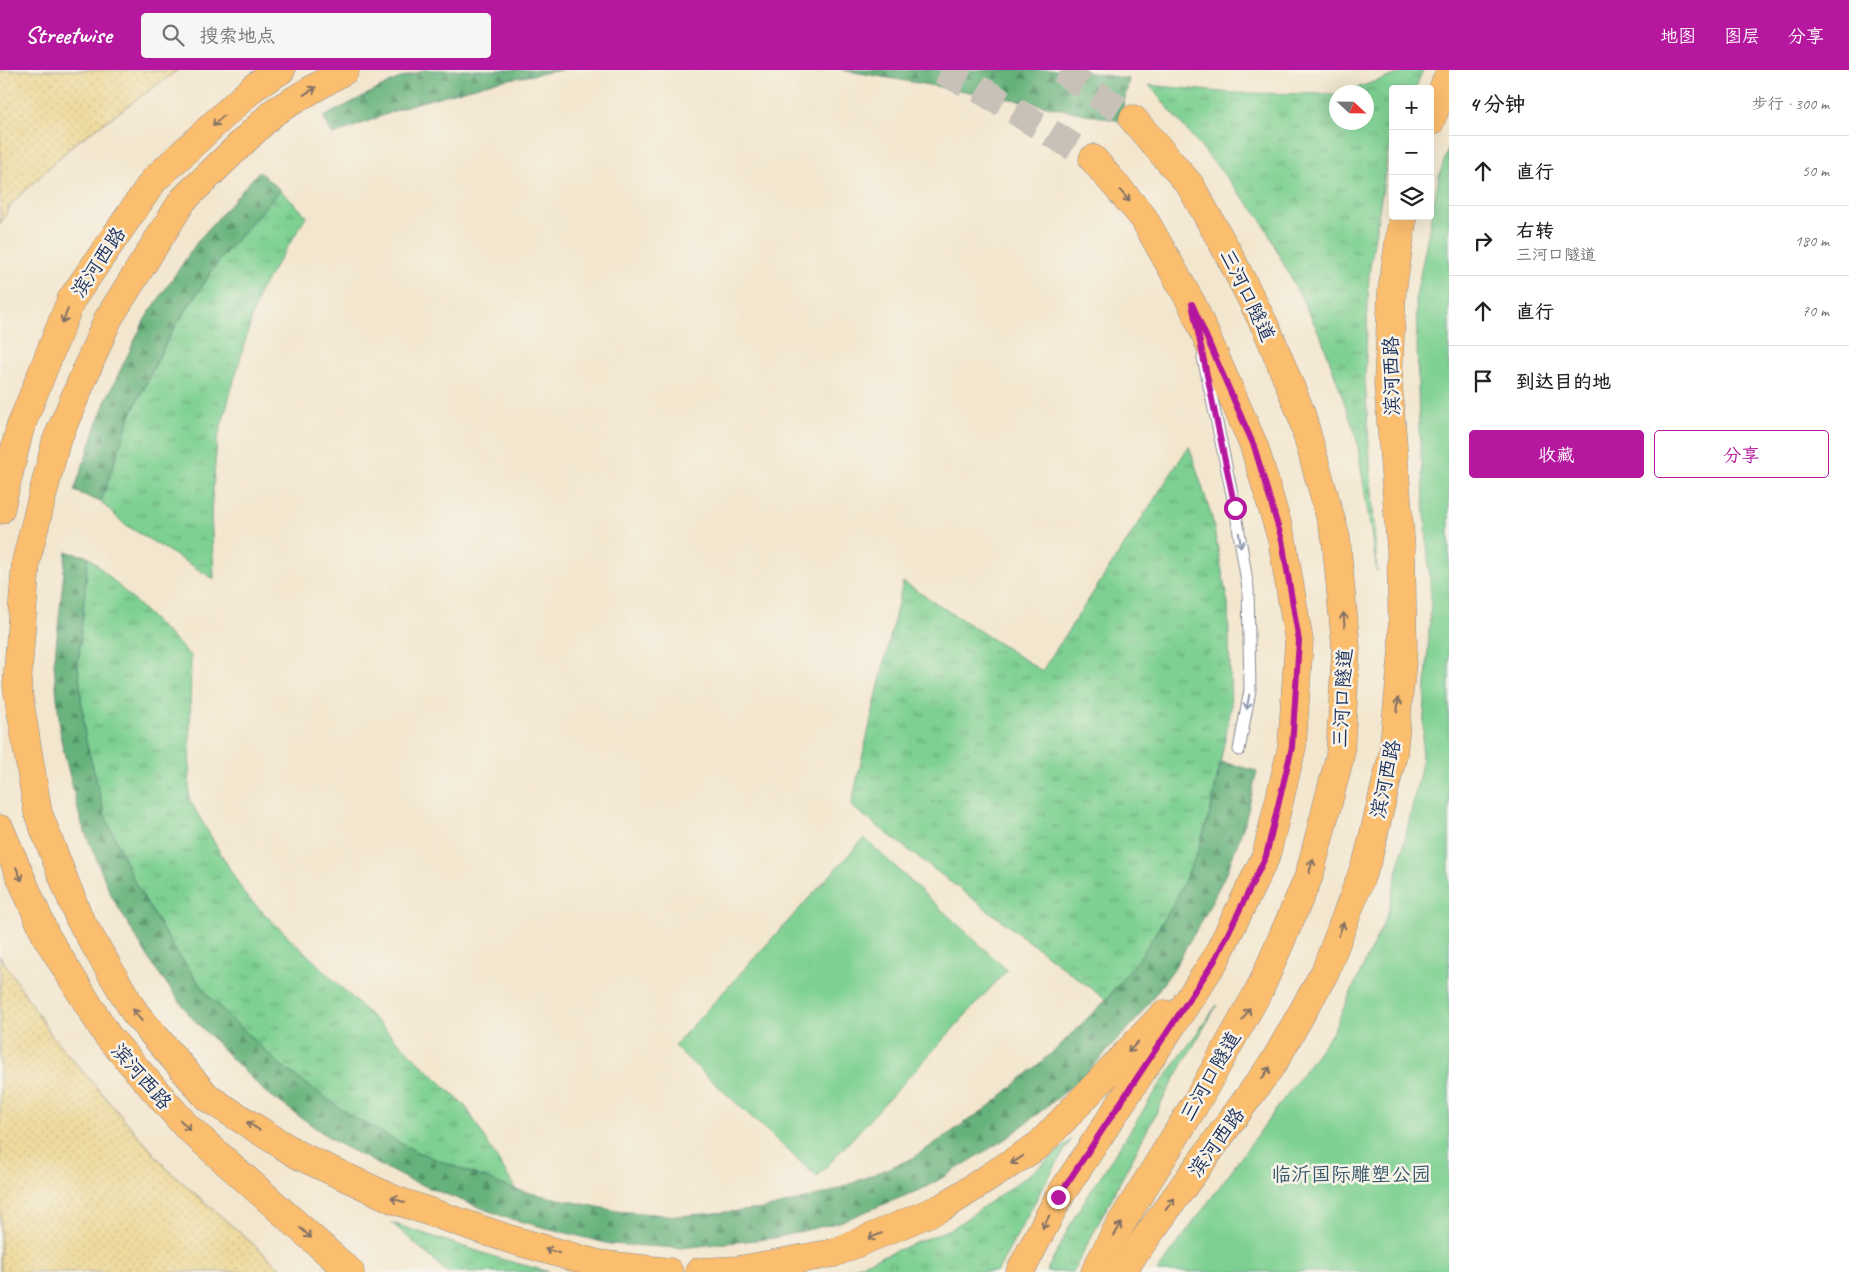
<!DOCTYPE html>
<html lang="zh">
<meta charset="utf-8">
<style>
:root{--surface:#fff;--page:#f6f6f6;--text:#202124;--muted:#757577;--line:#e0e0e0;--accent:#b5179e}
body{margin:0;font-family:Caveat,"LXGW WenKai TC",sans-serif;background:var(--page);color:var(--text)}
.controls{position:absolute;right:15px;top:15px;display:grid;overflow:hidden;border-radius:5px;box-shadow:0 5px 20px #0002}
.controls button{width:45px;height:45px;display:grid;place-items:center;padding:0;border:0;border-bottom:1px solid var(--line);background:var(--surface);color:var(--text);font:25px sans-serif}
.compass{position:absolute;left:1329px;top:15px;width:45px;height:45px;border-radius:50%;background:var(--surface);box-shadow:0 5px 20px #0002;rotate:112deg}
.stop{position:absolute;width:15px;height:15px;margin:-11px;border:4px solid #b5179e;border-radius:50%;background:#fff}
.stop.end{background:#b5179e;border-color:#fff;box-shadow:0 1px 5px #0008}
.list{margin:0;padding:0;list-style:none}
h2{display:flex;justify-content:space-between;align-items:center;height:65px;margin:0;padding:0 20px;font-size:21px}
h2 small{font-size:16px;font-weight:400;color:var(--muted)}
.list li{display:grid;grid-template-columns:32px 1fr auto;gap:15px;align-items:center;box-sizing:border-box;height:70px;padding:0 20px;border-top:1px solid var(--line)}
.list b{display:block;font-size:19px;white-space:nowrap}
.list p{margin:0;font-size:16px;white-space:nowrap;color:var(--muted)}
.list em{font-size:16px;font-style:normal;color:var(--muted)}
.actions{display:flex;gap:10px;padding:15px 20px}
.actions a{flex:1;padding:11px 0;border:1px solid var(--accent);border-radius:5px;text-align:center;font-size:18px;color:var(--accent)}
.actions .main{background:var(--accent);color:#fff}
.icon{flex:none;width:28px;height:28px;fill:none;stroke:currentColor;stroke-width:2;stroke-linecap:round;stroke-linejoin:round}
.map{position:relative;flex:none;width:1449px;height:1202px;overflow:hidden}
header{display:flex;align-items:center;gap:30px;box-sizing:border-box;height:70px;padding:0 25px;background:var(--accent);color:#fff}
header strong{font-size:24px}
nav{display:flex;gap:28px;margin-inline-start:auto;font-size:18px}
.search{width:350px;height:45px;background:var(--page);display:flex;align-items:center;gap:12px;box-sizing:border-box;padding:0 18px;border-radius:5px;color:var(--muted);font-size:19px}
main{display:flex}
aside{flex:1;background:var(--surface)}
.map>svg:first-child{display:block}
.grass{fill:url(#grass-tufts);stroke:#4c8078}
.forest{fill:url(#forest-firs);stroke:#40706c}
.sand{fill:url(#sand-dots);stroke:#84847e}
.green{fill:#7dd091;stroke:#4c8078}
.lines{fill:none;stroke-linecap:round;stroke-linejoin:round}
.primary-tunnel{stroke:#c8c1b8;stroke-width:28;stroke-dasharray:28 14;stroke-linecap:butt}
.service-casing{stroke:#878a96;stroke-width:13}
.primary-casing{stroke:#878a96;stroke-width:29}
.service{stroke:#fff;stroke-width:11}
.primary{stroke:#fbbd6e;stroke-width:28}
.oneway{stroke:#806f65}
.oneway2{stroke:#8d97ae}
.route{stroke:#b5179e;stroke-width:6}
.labels{text-anchor:middle;stroke-width:5;stroke-linejoin:round;paint-order:stroke}
.street-label{font-size:20px;fill:#1b2f5e;stroke:#f7f3e8}
.park-label{font-size:20px;fill:#34576b;stroke:#f7f3e8}
</style>
<header>
<strong>Streetwise</strong>
<div class="search"><svg class="icon" aria-label="search" viewBox="0 0 24 24"><circle cx="10" cy="10" r="6"/><path d="M15 15l6 6"/></svg>搜索地点</div>
<nav><a>地图</a><a>图层</a><a>分享</a></nav>
</header>
<main>
<div class="map">
<svg width="1449" height="1202" viewBox="0 0 1449 1202">
<defs>
<pattern id="grass-tufts" width="24" height="20" patternUnits="userSpaceOnUse" patternTransform="scale(1.25)"><rect width="24" height="20" fill="#7dd091"/><path d="M3 7l-1-3M5 7V3M7 7l1-3M15 17l-1-3M17 17v-4M19 17l1-3" fill="none" stroke="#66a97a"/></pattern>
<pattern id="forest-firs" width="22" height="20" patternUnits="userSpaceOnUse" patternTransform="scale(1.25)"><rect width="22" height="20" fill="#66b27b"/><path d="M5 1l3.5 6h-7zM16 11l3.5 6h-7z" fill="#539168"/></pattern>
<pattern id="sand-dots" width="8" height="8" patternUnits="userSpaceOnUse" patternTransform="scale(1.25)"><rect width="8" height="8" fill="#eeda9e"/><path d="M2 2h.1M6 6h.1" fill="none" stroke="#ccbb8a" stroke-width="1.8" stroke-linecap="round"/></pattern>
</defs>
<rect width="100%" height="100%" fill="#f7f3e8"/>
<filter id="ink" filterUnits="userSpaceOnUse"><feTurbulence type="fractalNoise" baseFrequency=".02" numOctaves="2"/><feDisplacementMap in="SourceGraphic" scale="10" xChannelSelector="R" yChannelSelector="G"/><feConvolveMatrix kernelMatrix="1 2 1 2 8 2 1 2 1" color-interpolation-filters="sRGB"/></filter>
<filter id="wash" filterUnits="userSpaceOnUse"><feTurbulence type="fractalNoise" baseFrequency=".0096" numOctaves="4" result="noise"/><feDisplacementMap in="SourceGraphic" scale="20" xChannelSelector="R" yChannelSelector="G"/><feGaussianBlur stdDeviation="1.12" result="paint"/><feColorMatrix in="noise" values="0 0 0 0 0 0 0 0 0 0 0 0 0 0 0 0 0 1.4 0 .05"/><feComposite in="paint" operator="in"/></filter>
<g filter="url(#wash)">
<rect width="100%" height="100%" fill="#f3e6ce"/>
<!-- grass -->
<g class="grass">
<path d="M1410,0H1423L1415,19H1393V72L1388,84L1369,204L1365,310L1377,502L1356,365L1322,269L1261,149L1149,15L1232,23L1336,24V52H1366V22H1344Z"/>
<path d="M280,120L307,146L259,222L217,371L211,441L214,509L124,454L101,432L130,346L170,265L220,189Z"/>
<path d="M1189,376L1212,448L1228,534L1231,638L1210,743L1196,786L1174,833L1143,883L1106,930L851,736L903,512L1042,601Z"/>
<path d="M88,486L191,586L189,729L245,825L466,1037L516,1120L417,1082L351,1046L279,994L211,929L173,877L134,811L105,745L85,667L78,595Z"/>
<path d="M1217,935L1167,1022L1073,1202H1046L1076,1144L1159,1016Z"/>
<path d="M1071,1070L1044,1115L997,1202H842L953,1158L1035,1100Z"/>
<path d="M392,1153L501,1189L549,1202H447Z"/>
</g>
<!-- forest -->
<g class="forest">
<path d="M424,0H561L493,12L410,35L333,65L323,47L395,10Z"/>
<path d="M842,0H1073L1129,9L1120,51L1022,31Z"/>
<path d="M259,101L280,120L220,189L170,264L130,346L101,432L74,421L104,334L145,249L198,171Z"/>
<path d="M66,482L88,486L78,595L85,667L105,745L134,811L173,877L211,929L279,994L351,1046L417,1082L516,1120L617,1141L678,1146L764,1139L828,1123L913,1088L991,1035L1055,980L1106,930L1143,883L1174,833L1196,786L1210,743L1221,692L1257,701L1245,753L1228,799L1204,847L1173,900L1136,950L1081,1009L1010,1066L929,1116L840,1152L774,1168L680,1178L610,1174L507,1148L407,1109L335,1072L263,1020L192,948L150,891L111,825L81,752L61,670L54,595Z"/>
</g>
<!-- sand -->
<g class="sand">
<path d="M0,0H178L74,74L13,132L0,154Z"/>
<path d="M0,886L52,966L168,1100L285,1202H0Z"/>
</g>
<!-- green -->
<g class="green">
<path d="M1449,76V1202H1157L1332,963L1388,843L1421,698L1431,529L1419,358L1416,227L1439,106Z"/>
<path d="M864,768L1007,900L817,1107L674,976Z"/>
</g>
</g>
<g filter="url(#ink)">
<g class="lines">
<!-- primary-tunnel -->
<g class="primary-tunnel">
<path d="M941,0L986,23L1093,89"/>
<path d="M1061,0L1133,49"/>
</g>
<!-- service casing -->
<g class="service-casing">
<path id="service" d="M1203,287L1235,438L1248,518L1250,620L1239,680"/>
</g>
<!-- primary casing -->
<g class="primary-casing">
<g id="primary">
<path d="M345,0L274,42L183,130L108,249L56,372L26,491L17,616L38,743L79,848L135,943L208,1028L298,1085L395,1130L509,1169L598,1194L669,1202"/>
<path d="M1430,52L1449,4"/>
<path d="M0,440L20,358L71,230L154,110L254,17L281,0"/>
<path d="M0,759L46,866L107,965L186,1056L350,1202"/>
<path d="M699,1202L739,1200L834,1183L943,1137L1039,1075L1164,944"/>
<path d="M1020,1202L1059,1127L1215,890L1266,786L1292,677L1299,571L1282,470L1254,376L1192,234L1143,147L1093,89"/>
<path d="M1095,1202L1114,1165L1194,1036L1260,919L1309,806L1340,686L1346,578L1336,468L1301,343L1268,262L1227,181L1190,115L1133,49"/>
<path d="M1121,1202L1274,992L1325,902L1368,788L1393,684L1403,581L1401,480L1388,313L1392,221L1403,146"/>
</g>
</g>
<!-- service -->
<use href="#service" class="service"/>
<!-- primary -->
<use href="#primary" class="primary"/>
</g>
<!-- one-way arrows -->
<defs><path id="oneway-shaft" d="M-6 0H5M1.5-3L5.5 0L1.5 3" fill="none" stroke-width="1.6" stroke-linecap="round" stroke-linejoin="round" transform="scale(1.25)"/></defs>
<g class="oneway">
<use href="#oneway-shaft" transform="translate(310 21) rotate(-31)"/>
<use href="#oneway-shaft" transform="translate(218 51) rotate(137)"/>
<use href="#oneway-shaft" transform="translate(1125 126) rotate(50)"/>
<use href="#oneway-shaft" transform="translate(65 246) rotate(112)"/>
<use href="#oneway-shaft" transform="translate(1344 550) rotate(-95)"/>
<use href="#oneway-shaft" transform="translate(1398 635) rotate(-84)"/>
<use href="#oneway-shaft" transform="translate(1311 796) rotate(-75)"/>
<use href="#oneway-shaft" transform="translate(19 804) rotate(67)"/>
<use href="#oneway-shaft" transform="translate(1341 859) rotate(-70)"/>
<use href="#oneway-shaft" transform="translate(1246 944) rotate(-60)"/>
<use href="#oneway-shaft" transform="translate(137 945) rotate(-128)"/>
<use href="#oneway-shaft" transform="translate(1133 977) rotate(133)"/>
<use href="#oneway-shaft" transform="translate(1266 1003) rotate(-54)"/>
<use href="#oneway-shaft" transform="translate(185 1055) rotate(46)"/>
<use href="#oneway-shaft" transform="translate(253 1056) rotate(-148)"/>
<use href="#oneway-shaft" transform="translate(1017 1090) rotate(147)"/>
<use href="#oneway-shaft" transform="translate(398 1130) rotate(-159)"/>
<use href="#oneway-shaft" transform="translate(1170 1134) rotate(-54)"/>
<use href="#oneway-shaft" transform="translate(1046 1152) rotate(117)"/>
<use href="#oneway-shaft" transform="translate(1118 1159) rotate(-59)"/>
<use href="#oneway-shaft" transform="translate(306 1163) rotate(42)"/>
<use href="#oneway-shaft" transform="translate(875 1166) rotate(157)"/>
<use href="#oneway-shaft" transform="translate(552 1181) rotate(-165)"/>
</g>
<g class="oneway2">
<use href="#oneway-shaft" transform="translate(1240 470) rotate(80)"/>
<use href="#oneway-shaft" transform="translate(1248 632) rotate(100)"/>
</g>
</g>
<g class="lines" filter="url(#ink)">
<!-- route -->
<path class="route" d="M1058,1127L1215,890L1266,786L1292,677L1299,571L1282,470L1254,376L1192,234L1235,438"/>
</g>
<g class="labels">
<!-- street labels -->
<g class="street-label">
<text transform="translate(98 192) rotate(-56)" y="7">滨河西路</text>
<text transform="translate(1248 225) rotate(64)" y="7">三河口隧道</text>
<text transform="translate(1391 306) rotate(-91)" y="7">滨河西路</text>
<text transform="translate(1342 628) rotate(-87)" y="7">三河口隧道</text>
<text transform="translate(1385 709) rotate(-78)" y="7">滨河西路</text>
<text transform="translate(142 1006) rotate(49)" y="7">滨河西路</text>
<text transform="translate(1210 1006) rotate(-60)" y="7">三河口隧道</text>
<text transform="translate(1216 1072) rotate(-54)" y="7">滨河西路</text>
</g>
<!-- park labels -->
<g class="park-label">
<text x="1351" y="1111">临沂国际雕塑公园</text>
</g>
</g>
</svg>
<div class="controls">
<button>+</button>
<button>−</button>
<button><svg class="icon" aria-label="layers" viewBox="0 0 24 24"><path d="M12 4l9 5-9 5-9-5zM3 14l9 5 9-5"/></svg></button>
</div>
<svg class="compass" viewBox="-18 -18 36 36"><path d="M0-13l5 13h-10z" fill="#e53935"/><path d="M0 13l5-13h-10z" fill="#757577"/></svg>
<div class="stop" style="left:1235px;top:438px"></div>
<div class="stop end" style="left:1058px;top:1127px"></div>
</div>
<aside>
<h2>4 分钟<small>步行 · 300 m</small></h2>
<ul class="list">
<li><svg class="icon" aria-label="ahead" viewBox="0 0 24 24"><path d="M12 20V5M6 11l6-6 6 6"/></svg><div><b>直行</b></div><em>50 m</em></li>
<li><svg class="icon" aria-label="right" viewBox="0 0 24 24"><path d="M7 20v-9h11M14 6l5 5-5 5"/></svg><div><b>右转</b><p>三河口隧道</p></div><em>180 m</em></li>
<li><svg class="icon" aria-label="ahead" viewBox="0 0 24 24"><path d="M12 20V5M6 11l6-6 6 6"/></svg><div><b>直行</b></div><em>70 m</em></li>
<li><svg class="icon" aria-label="arrive" viewBox="0 0 24 24"><path d="M6 21V4h12l-3 4 3 4H6"/></svg><div><b>到达目的地</b></div></li>
</ul>
<div class="actions"><a class="main">收藏</a><a>分享</a></div>
</aside>
</main>
